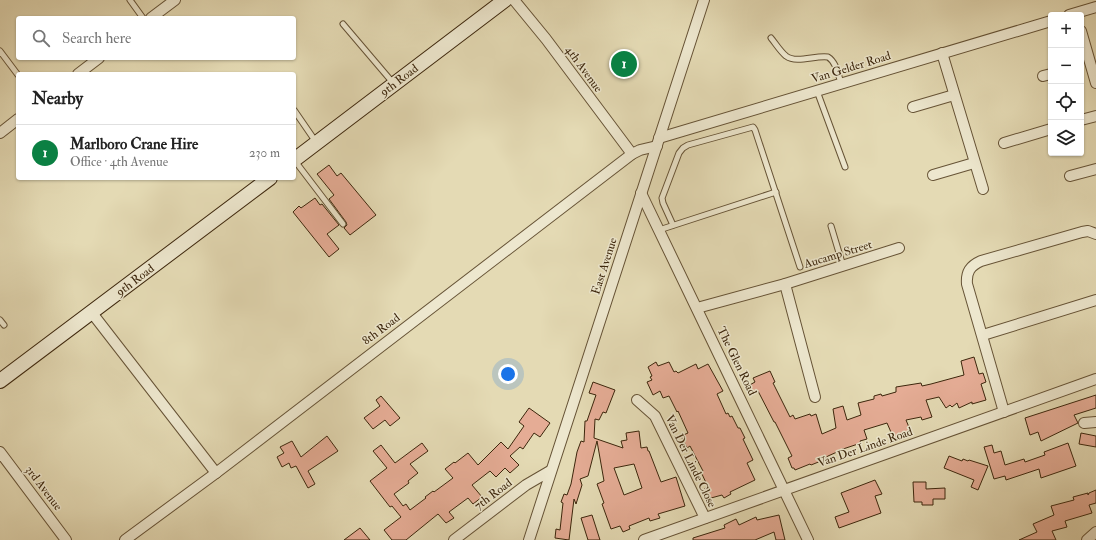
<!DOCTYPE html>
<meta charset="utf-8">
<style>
:root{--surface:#fff;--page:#f2f2f2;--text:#222;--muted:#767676;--line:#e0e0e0;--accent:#0b8043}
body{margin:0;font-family:"IM FELL Double Pica",serif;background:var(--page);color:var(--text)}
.controls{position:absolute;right:12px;top:12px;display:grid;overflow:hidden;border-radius:4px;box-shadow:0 1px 3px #0004}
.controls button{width:36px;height:36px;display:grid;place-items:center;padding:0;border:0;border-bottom:1px solid var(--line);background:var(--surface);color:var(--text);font:20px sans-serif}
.you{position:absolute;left:508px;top:374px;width:14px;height:14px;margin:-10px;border:3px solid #fff;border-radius:50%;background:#1a73e8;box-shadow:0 0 0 6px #1a73e833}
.badge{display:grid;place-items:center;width:26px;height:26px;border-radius:50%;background:var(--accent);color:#fff;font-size:13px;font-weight:700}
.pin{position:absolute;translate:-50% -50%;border:2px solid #fff;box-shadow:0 1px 4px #0006}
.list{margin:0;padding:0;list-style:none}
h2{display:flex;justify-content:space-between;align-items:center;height:52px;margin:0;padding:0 16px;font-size:17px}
h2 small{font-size:13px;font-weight:400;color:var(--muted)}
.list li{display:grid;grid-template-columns:26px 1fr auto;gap:12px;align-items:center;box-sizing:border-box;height:56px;padding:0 16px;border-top:1px solid var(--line)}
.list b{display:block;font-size:15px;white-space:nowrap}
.list p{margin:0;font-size:13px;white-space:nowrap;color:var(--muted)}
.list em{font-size:13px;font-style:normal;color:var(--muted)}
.icon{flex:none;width:22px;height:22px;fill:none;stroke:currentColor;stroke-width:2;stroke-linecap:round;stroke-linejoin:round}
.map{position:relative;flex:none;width:1096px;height:540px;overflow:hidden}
.search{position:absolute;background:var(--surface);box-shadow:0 1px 3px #0004;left:16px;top:16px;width:280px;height:44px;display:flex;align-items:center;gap:10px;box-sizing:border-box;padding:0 14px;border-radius:4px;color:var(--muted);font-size:15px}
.panel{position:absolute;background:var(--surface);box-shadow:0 1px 3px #0004;left:16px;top:72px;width:280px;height:108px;border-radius:4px}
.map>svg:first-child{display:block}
.building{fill:#e5ac95;stroke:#3c260c;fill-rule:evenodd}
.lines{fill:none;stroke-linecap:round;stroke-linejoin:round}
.service-casing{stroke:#665336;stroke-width:7}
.minor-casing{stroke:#665336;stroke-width:12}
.secondary-casing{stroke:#3c260c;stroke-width:16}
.service{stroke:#ede7ce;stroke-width:5}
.minor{stroke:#ede7ce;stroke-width:10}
.secondary{stroke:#ede7ce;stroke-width:14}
.labels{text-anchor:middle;stroke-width:3;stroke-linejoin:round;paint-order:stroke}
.street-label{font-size:12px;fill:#3c260c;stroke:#ede7ce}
</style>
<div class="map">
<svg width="1096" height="540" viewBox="0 0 1096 540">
<rect width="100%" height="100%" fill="#e4dab4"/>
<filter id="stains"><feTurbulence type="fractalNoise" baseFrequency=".005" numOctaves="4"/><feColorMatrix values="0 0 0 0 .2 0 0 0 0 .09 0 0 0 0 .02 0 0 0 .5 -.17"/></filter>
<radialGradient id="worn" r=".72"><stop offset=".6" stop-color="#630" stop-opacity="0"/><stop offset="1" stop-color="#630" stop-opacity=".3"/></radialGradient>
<!-- building -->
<g class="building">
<path d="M329,165L337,176L341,173L376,215L350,235L344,228L347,225L346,222L329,199L334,195L317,174Z"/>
<path d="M315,198L320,205L322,204L339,225L327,234L339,249L329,257L293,212L299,206L301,208Z"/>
<path d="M974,357L979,374L983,373L986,382L981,384L986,400L972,404V402L959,408L957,403L952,407L950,405L946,408L939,397L926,400L932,417L922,420L921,417L906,420L911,432L894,439L887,423L864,430L867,439L860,441L861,443L837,451V452L828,456L825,458L826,459L811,465L810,464L795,470L794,468H792L788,458L792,456L775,422H774L758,391L752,394L748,386L755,382L753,378L770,371L775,382L773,383L790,417L793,415L795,419L810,414L811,416L816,414L822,434L836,428L833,409L843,406L847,420L861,415L858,403L874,399V396L881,394L882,396L896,392V387L921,383L922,386L931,384L964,375L961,361Z"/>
<path d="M656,362L658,366L669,362L674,372L676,371L678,373L696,364L698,369L708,364L723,391L717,394L726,414L728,413L730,417L732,416L738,428H740L745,438L743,439L753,460L747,463L755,480L730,492L731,494L724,498L722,495L711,498L710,497L708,498L704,489L708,487L701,472L703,471L690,446L687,448L681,436L688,433L678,411L677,412L669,396L663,398L660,391L653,395L647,382L652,380L650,377L652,376L648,367Z"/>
<path d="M593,382L615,390L606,413L603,412L599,420L595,419L594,438L623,448L621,441L627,440L626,433L639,431L641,448L647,447L648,451H649L661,482L676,477L685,506L658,514L660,518L650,521L649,518L629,526L630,529L623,532L620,526L611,529L602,504L604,503L597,484L604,481L597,441L588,476L580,479L582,485L576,504L574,499L569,540L555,538L556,529L560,530L563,503L561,502L564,494L567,495L571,484L577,452L581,441L584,442L585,421H587L596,395L589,393ZM634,464L642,488L624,495L614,468Z"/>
<path d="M1096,395V408L1074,415L1078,423L1041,441L1038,432L1030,435L1025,418Z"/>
<path d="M381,396L400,418L390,426L385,420L373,429L364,418L380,406L376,400Z"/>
<path d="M529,408L550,423L540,437L534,433L523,449L520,447L510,456L519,465L510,473L505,468L496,477L490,471L472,485L482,497L473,504L468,498L449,512L454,518L446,523L438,514L406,540H392L384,530L401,517L392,506L390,507L370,481L387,468L373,451L381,445L395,463L422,443L428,451L410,464L418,473L408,481L409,483L394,494L403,506L406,504L410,510L426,498L425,497L433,491L434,492L453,478L445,469L454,462L455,463L468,453L478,465L501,442L508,449L524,426L519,422Z"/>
<path d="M1081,433L1096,436V447L1079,444Z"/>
<path d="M327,436L338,451L308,471L315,484L308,488L296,466L291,468L289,463L282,467L277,457L284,453L280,447L292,441L301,457Z"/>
<path d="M1068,443L1076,466L1041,478L1039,469L1006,480L1005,476L994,479L984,447L992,445L994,453L1001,451L1005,465L1024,459L1025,462L1045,455L1044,452Z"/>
<path d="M949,456L962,461L963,459L968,461L969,460L988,466L978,490L971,487L974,480L944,468Z"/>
<path d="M875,480L882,494L875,496L881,513L839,528L835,517L849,512L841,493Z"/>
<path d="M913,482H926V489L945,488V499H933V505H922V502H914Z"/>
<path d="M1096,490V503L1089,505L1092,513L1065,521L1067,527L1052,531L1056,540H1019L1037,532L1033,524L1054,515L1051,506L1074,500L1073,497L1088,493V495L1089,493Z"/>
<path d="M592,515L600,540H588L581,518Z"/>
<path d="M779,515L785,540H776L774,532L755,540H693V538L725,528L724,525L736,519L739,525L756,517L757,520Z"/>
<path d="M360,528L370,540H344Z"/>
</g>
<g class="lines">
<!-- service casing -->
<g class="service-casing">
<g id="service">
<path d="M130,0L143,18"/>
<path d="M343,24L394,84"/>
<path d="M771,38C776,44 780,51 786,56C797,64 815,55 828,57C836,62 838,74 841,83"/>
<path d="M0,51L18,75"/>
<path d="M817,91L845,167"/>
<path d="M294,110L316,142"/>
<path d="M295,161L343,224"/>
<path d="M673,225L663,203L662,198L679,153L683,148L688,145L753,127L755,130L800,267"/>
<path d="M831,226L843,266"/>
<path d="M659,230L776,192"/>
<path d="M0,320L4,325"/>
</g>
</g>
<!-- minor casing -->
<g class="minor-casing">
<g id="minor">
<path d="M514,0L546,39L632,154"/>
<path d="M1069,15L1096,7"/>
<path d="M151,18L175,0"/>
<path d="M1081,31L1096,83"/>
<path d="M942,53L983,189"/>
<path d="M78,74L99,58"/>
<path d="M1043,76L1051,74"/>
<path d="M913,107L954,95"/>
<path d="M1081,120L1096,116"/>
<path d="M0,133L18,119"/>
<path d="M659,138L1051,21"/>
<path d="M1004,143L1051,129"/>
<path d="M933,175L974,163"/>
<path d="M1070,176L1096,169"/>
<path d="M641,193L808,540"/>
<path d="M785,284L815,397"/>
<path d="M697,308L785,284L899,248"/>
<path d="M92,313L216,473"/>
<path d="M983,335L1096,300"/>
<path d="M637,400L655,416L705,518"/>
<path d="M1004,412L967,284C966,272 970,266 981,261L1082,232L1088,231L1096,234"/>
<path d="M1084,423L1096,422"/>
<path d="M0,452L66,540"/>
<path d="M125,540L216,473L632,154L640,150L657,146"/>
<path d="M454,540L526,485L550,471"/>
<path d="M529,540L704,0"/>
<path d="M644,540L1096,379"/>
<path d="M1087,540L1096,532"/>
</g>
</g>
<!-- secondary casing -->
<g class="secondary-casing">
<g id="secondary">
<path d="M294,160L505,0"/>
<path d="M0,381L270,178"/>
</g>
</g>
<!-- service -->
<use href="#service" class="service"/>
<!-- minor -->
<use href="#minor" class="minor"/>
<!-- secondary -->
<use href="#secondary" class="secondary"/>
</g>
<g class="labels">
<!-- street labels -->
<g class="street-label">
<text transform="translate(851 67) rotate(-17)" y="4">Van Gelder Road</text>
<text transform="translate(584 69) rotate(54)" y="4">4th Avenue</text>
<text transform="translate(399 80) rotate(-37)" y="4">9th Road</text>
<text transform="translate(838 254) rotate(-17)" y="4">Aucamp Street</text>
<text transform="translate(604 266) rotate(-72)" y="4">East Avenue</text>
<text transform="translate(135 280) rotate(-37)" y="4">9th Road</text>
<text transform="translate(381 329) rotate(-37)" y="4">8th Road</text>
<text transform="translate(737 361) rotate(64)" y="4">The Glen Road</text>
<text transform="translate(865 447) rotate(-19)" y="4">Van Der Linde Road</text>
<text transform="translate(691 461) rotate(64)" y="4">Van Der Linde Close</text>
<text transform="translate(44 488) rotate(53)" y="4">3rd Avenue</text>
<text transform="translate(493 494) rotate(-37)" y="4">7th Road</text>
</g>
</g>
<rect width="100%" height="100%" filter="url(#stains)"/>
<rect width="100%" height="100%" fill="url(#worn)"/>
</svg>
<div class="controls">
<button>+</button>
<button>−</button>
<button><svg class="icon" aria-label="locate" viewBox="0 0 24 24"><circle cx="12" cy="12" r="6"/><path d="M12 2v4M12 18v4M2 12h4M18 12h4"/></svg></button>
<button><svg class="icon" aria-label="layers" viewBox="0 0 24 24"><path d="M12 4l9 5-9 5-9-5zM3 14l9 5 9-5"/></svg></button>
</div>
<div class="you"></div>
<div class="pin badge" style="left:624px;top:64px">1</div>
<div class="search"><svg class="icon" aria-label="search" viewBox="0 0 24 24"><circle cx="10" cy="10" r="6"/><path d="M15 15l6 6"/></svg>Search here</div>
<section class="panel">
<h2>Nearby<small></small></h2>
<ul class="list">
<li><span class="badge">1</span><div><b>Marlboro Crane Hire</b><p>Office · 4th Avenue</p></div><em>230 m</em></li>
</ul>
</section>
</div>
